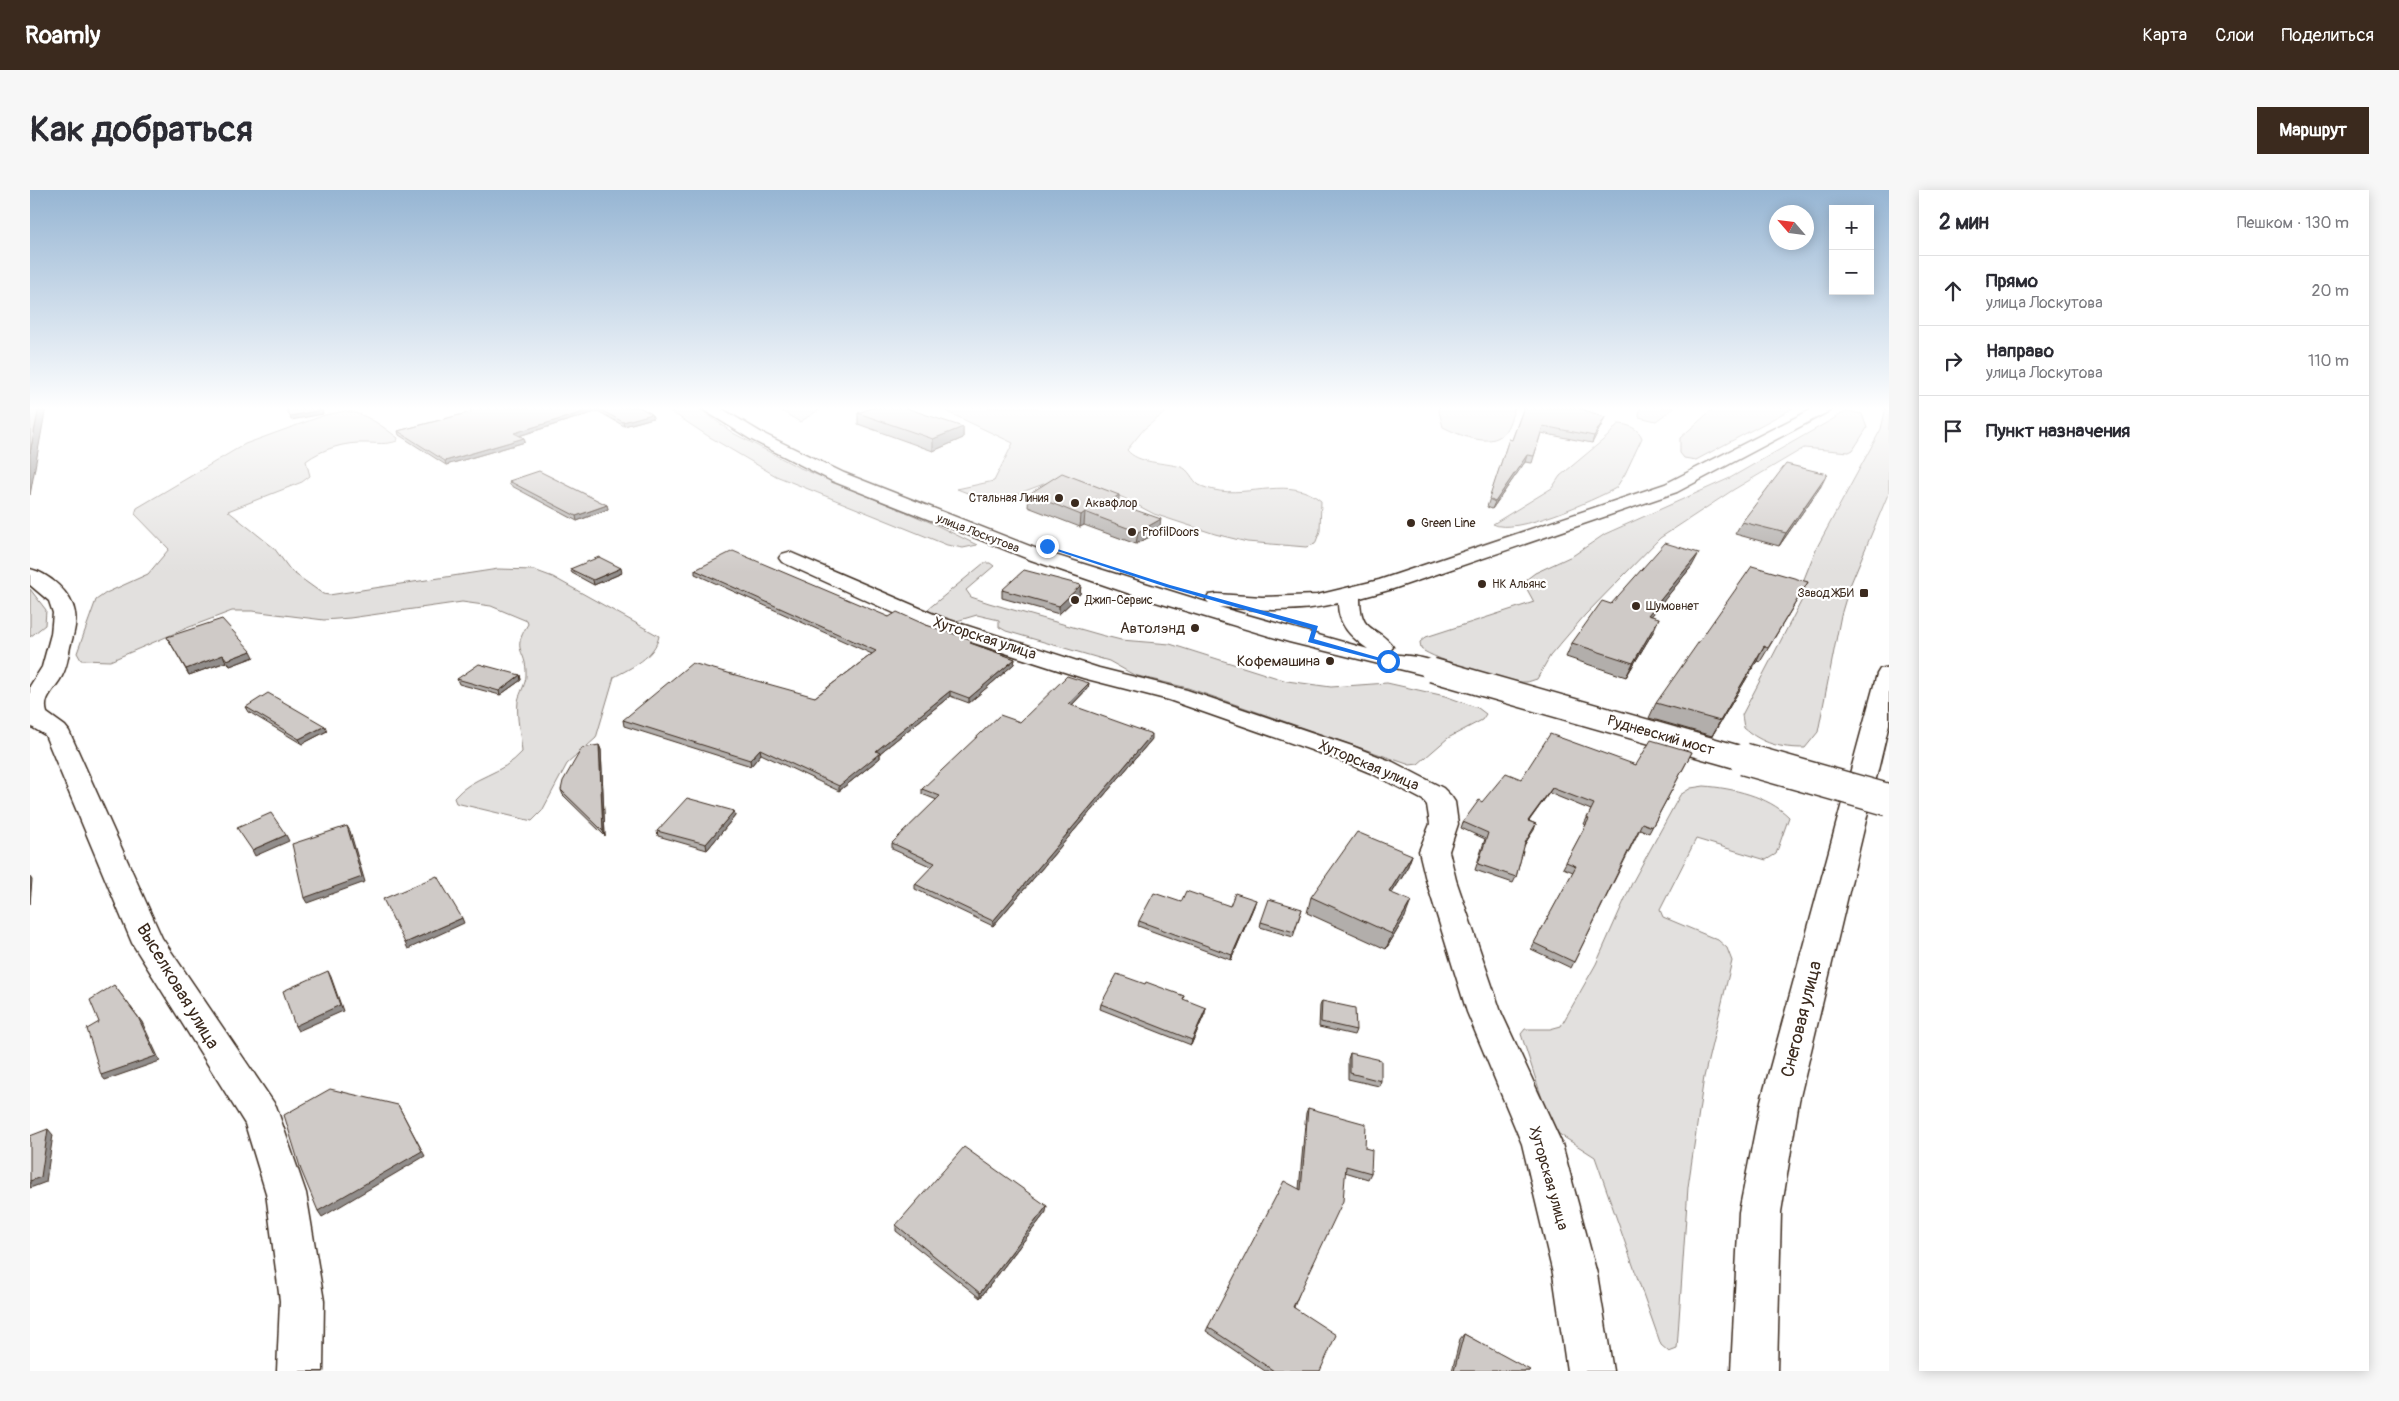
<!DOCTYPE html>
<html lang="ru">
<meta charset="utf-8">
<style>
:root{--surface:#fff;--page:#f7f7f7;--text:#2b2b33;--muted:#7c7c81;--line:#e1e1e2;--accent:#3b2a1e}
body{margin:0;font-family:Pangolin,sans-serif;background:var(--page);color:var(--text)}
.controls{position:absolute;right:15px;top:15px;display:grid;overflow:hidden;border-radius:0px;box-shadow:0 2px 12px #0003}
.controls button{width:45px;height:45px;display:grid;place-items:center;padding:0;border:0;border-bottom:1px solid var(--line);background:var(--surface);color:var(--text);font:25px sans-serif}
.compass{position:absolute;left:1739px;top:15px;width:45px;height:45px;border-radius:50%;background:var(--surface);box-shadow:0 2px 12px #0003;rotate:298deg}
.stop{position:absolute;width:15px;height:15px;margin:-11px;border:4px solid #1a73e8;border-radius:50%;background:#fff}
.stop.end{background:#1a73e8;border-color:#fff;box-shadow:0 1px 5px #0008}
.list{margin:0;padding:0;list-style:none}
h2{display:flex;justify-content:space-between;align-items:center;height:65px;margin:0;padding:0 20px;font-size:21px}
h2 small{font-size:16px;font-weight:400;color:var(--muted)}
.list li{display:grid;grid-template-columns:32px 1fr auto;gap:15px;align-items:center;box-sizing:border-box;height:70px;padding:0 20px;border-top:1px solid var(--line)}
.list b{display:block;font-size:19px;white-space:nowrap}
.list p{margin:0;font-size:16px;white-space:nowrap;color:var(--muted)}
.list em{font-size:16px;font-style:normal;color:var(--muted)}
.icon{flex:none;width:28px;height:28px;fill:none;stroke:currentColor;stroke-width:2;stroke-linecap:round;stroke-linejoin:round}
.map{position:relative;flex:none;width:1859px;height:1181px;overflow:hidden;border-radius:0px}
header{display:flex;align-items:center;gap:30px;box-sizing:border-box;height:70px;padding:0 25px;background:var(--accent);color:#fff}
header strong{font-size:24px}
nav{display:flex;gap:28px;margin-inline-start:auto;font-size:18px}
.intro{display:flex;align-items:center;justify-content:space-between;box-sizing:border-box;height:120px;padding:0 30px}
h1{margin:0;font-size:35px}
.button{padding:12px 22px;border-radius:0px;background:var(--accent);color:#fff;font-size:18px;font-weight:700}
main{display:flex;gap:30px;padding:0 30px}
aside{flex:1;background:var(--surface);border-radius:0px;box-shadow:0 2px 12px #0003}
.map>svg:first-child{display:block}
.green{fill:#e2e0de;stroke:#8e857e}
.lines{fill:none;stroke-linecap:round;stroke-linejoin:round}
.minor-casing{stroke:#3b2a1e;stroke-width:3}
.major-casing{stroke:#3b2a1e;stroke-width:3}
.minor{fill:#fff;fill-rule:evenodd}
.major{fill:#fff;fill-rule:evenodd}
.major-bridge-far1-casing{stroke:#3b2a1e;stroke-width:26;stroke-linecap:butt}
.major-bridge-casing{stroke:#3b2a1e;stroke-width:34;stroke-linecap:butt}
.major-bridge-far1{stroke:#fff;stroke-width:23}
.major-bridge{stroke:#fff;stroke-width:31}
.wall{fill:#b2aeab;stroke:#3b2a1e}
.shaded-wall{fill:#918d8b;stroke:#3b2a1e}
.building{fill:#cfcac7;stroke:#3b2a1e}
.route{fill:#1a73e8}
.poi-dot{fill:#3b2a1e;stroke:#fff;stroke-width:2}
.labels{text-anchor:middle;stroke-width:4.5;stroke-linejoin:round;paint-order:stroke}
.far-poi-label{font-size:12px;fill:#3b2a1e;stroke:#fff;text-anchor:start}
.far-street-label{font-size:12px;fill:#3b2a1e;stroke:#fff}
.poi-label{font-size:15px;fill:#3b2a1e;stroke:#fff;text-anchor:end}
.street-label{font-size:15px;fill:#3b2a1e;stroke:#fff}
.near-street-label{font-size:18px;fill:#3b2a1e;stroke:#fff}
</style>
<header>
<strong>Roamly</strong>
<nav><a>Карта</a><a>Слои</a><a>Поделиться</a></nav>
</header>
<div class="intro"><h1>Как добраться</h1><a class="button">Маршрут</a></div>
<main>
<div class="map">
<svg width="1859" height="1181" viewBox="0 0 1859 1181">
<rect width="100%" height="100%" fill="#fff"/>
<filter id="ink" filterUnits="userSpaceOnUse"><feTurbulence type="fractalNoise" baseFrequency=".02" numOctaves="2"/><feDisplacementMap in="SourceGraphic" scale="10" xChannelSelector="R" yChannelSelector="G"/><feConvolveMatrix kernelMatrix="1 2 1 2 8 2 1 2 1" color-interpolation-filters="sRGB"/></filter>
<g filter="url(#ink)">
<!-- green -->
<g class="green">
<path d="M634,217H667L703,243L768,277L902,333L947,355L933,358L917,355L746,286L678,246Z"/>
<path d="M745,217H793L770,232Z"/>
<path d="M907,217H1142L1114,239L1097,260C1108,274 1134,272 1151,277C1159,279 1162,290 1169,295C1173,297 1180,299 1184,300C1219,308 1261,285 1291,311L1290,341L1285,354L1276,357L1217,352L1185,344L1124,324L1094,308L1050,290H1024L974,309H953L927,299L964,291L983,253Z"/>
<path d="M1408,217H1485C1482,225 1479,237 1474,243C1460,259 1427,244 1413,237Z"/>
<path d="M1610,217H1645L1626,231L1609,227Z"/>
<path d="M1685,217H1765L1666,270L1654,268L1650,263V248Z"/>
<path d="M1856,217H1859V302L1819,398L1811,425L1788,542L1775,558C1750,558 1733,554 1714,538L1712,525L1774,406L1772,394L1786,359L1851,239Z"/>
<path d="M315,221C336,223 352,236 368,248L367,251C356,255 347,253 336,253C315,252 292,259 276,271L280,286L272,292L198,321L244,358L261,381L293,404L299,405L468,379L504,380L523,387L629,446C625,467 601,478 584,487L566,548L537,574L512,621L502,631L426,613L424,608C442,586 472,585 492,562C491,545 486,528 488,511C490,502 496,494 496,485C497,458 480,463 498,434L497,431L461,416L432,412L320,428L294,430L222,421H202L157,438L80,471L51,470L47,463L66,410L76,403L118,384L139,359L105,324L107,318L215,254L295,225Z"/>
<path d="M1817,221L1832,224L1837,238L1823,260L1819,262L1774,258L1703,300L1630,348L1555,425L1520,466L1507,489C1503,490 1499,492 1496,492C1480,494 1403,469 1391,459L1390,452L1396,447L1504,412L1493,392L1505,383L1544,365L1575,344L1700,288Z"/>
<path d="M1588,234C1598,234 1609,239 1612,248L1595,284L1586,298C1564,310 1484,346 1463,334L1522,298L1530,286L1578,246Z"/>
<path d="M954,373H960L964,376L936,400L941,407L959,413L1071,445L1091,450L1140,454L1257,491L1301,497L1357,493L1415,506L1448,518L1456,524L1452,530L1418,548L1388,574L1380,575L1158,498L1104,485L1079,471L976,441L969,437V430L947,425L923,432L901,424L898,419Z"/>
<path d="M0,399L16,420L15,435L0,447Z"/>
<path d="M1674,596C1702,598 1738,606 1759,627L1746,664L1736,670L1666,649L1630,720L1633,727L1688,750L1697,758L1702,771L1674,887L1658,997L1647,1159L1639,1162L1631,1155L1565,967L1529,944L1520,933L1491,844L1495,839H1520L1531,836L1566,774L1602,693L1650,605L1661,598Z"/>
</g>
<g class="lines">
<!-- minor casing -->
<g class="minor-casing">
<g id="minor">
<path d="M759,362L913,428L1069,478L1157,500L1322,556L1363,572L1413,598L1421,606L1425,612L1428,634L1419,661L1426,690L1471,822L1532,954L1567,1084L1583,1181H1537L1523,1084L1492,954L1437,822L1396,690L1389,661L1400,634L1397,615L1393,610L1343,584L1304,568L1139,510L1053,488L897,438L752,372L749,368L752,364Z"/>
<path d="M0,379C18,383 42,403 45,423C47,434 43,446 40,457C38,467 37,477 32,486C25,500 12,507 17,523L35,536L39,541L132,748L246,916L276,1003L294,1111L293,1181H247L250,1111L236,1003L215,934L102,753L15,545L0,536V496L12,477L21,444L23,423L19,411L0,395Z"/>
</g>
</g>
<!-- major casing -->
<g class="major-casing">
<g id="major">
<path d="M669,217H689L732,243L814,283L1015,362L1179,413L1176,410L1179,405L1187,404L1232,407L1287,405L1349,390L1635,294L1786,217H1807L1647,302L1363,399L1330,408C1330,445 1347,434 1363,457L1359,462L1355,463C1372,467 1403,464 1414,480L1410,485L1402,487L1259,452L1109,407L1001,370L802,291L720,249ZM1308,413C1308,435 1321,447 1338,459L1189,417C1229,420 1269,423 1308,413Z"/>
<path d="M1859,477V534L1769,911L1751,1022L1747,1181H1701L1709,1022L1731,911L1847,484L1850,479Z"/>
</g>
</g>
<!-- minor -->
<use href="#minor" class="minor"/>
<!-- major -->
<use href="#major" class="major"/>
<!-- major-bridge-far1 casing -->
<g class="major-bridge-far1-casing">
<path id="major-bridge-far1" d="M1402,480L1718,570"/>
</g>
<!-- major-bridge casing -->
<g class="major-bridge-casing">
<path id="major-bridge" d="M1714,569L1859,610"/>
</g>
<!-- major-bridge-far1 -->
<use href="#major-bridge-far1" class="major-bridge-far1"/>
<!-- major-bridge -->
<use href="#major-bridge" class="major-bridge"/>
</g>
<!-- wall -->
<g class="wall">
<path d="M440,217H609L622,224L623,228L594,236L568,221L489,246L494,248L495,252L416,275L369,245L368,241L441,222Z"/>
<path d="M1494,217L1572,234L1562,253L1511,243L1502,273L1495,272L1462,319L1457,317L1479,249L1482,250Z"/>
<path d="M828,223L933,237V248L903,261L828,234Z"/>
<path d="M479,291L577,315L578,319L547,331L480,295Z"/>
<path d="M1791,296L1749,356L1705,344L1712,332Z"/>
<path d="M999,304L1089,311L1092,312L1091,315L1129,342L1106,354L1054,335L1050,337L998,317Z"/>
<path d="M1662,376L1621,426L1623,442L1596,487L1536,467L1542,453L1581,414Z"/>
<path d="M540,379L592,383L564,395L542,383Z"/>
<path d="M665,380L859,427L896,435L943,454L985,469L984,474L939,513L920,506L850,563V568L809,601L731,564L721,576L594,536L593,530L785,507L842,464L665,384Z"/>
<path d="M1778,392L1730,472L1727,471L1682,546L1619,528L1626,513Z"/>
<path d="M1051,395L1050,404L1029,424L972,408V400Z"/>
<path d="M137,447L224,467L200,476L196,472L159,485Z"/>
<path d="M490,485L491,490L470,505L429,494L427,489Z"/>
<path d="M1059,493L1058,498L1041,516L1122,549L963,736L885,699V694L902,677L862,659V653L907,610L892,604V599L990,532Z"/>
<path d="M216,517L297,541L272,554L219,522Z"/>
<path d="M569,555L571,560L575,646L533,605L531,600Z"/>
<path d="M1662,562L1619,643L1610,639L1541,778L1501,759L1543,682L1533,678L1556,635L1554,634L1561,620L1519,603L1499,631L1506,634L1494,656L1486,687L1483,693L1445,680L1455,649L1431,638L1433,632L1452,612L1491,589L1606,575Z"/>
<path d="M704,621L705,626L677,660L628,646L627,641Z"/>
<path d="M1382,665L1376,681L1362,703L1375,727L1356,759L1277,723L1281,707Z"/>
<path d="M1151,712L1200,716H1224L1201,770L1108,736L1109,731Z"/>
<path d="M1272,719L1263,747L1230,737L1231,732Z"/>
<path d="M1115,794L1154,806L1153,809L1175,823L1161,855L1070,819L1071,814Z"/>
<path d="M1292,811L1326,840L1324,845L1289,837L1290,816Z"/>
<path d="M1320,863L1351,891L1349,896L1318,889V869Z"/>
<path d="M1278,918L1335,958L1341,983L1338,989L1315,982L1264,1117L1290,1181H1235L1176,1141L1178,1137L1269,999L1276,923Z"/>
<path d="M1016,1022L950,1108L866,1041V1035Z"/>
<path d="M1434,1144L1499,1181H1422L1430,1149Z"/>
</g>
<!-- shaded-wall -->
<g class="shaded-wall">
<path d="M9,217H16L0,305V263Z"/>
<path d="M567,218L568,221L485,247L484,243Z"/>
<path d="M292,220L293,224L261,230L260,226Z"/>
<path d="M622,224L623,228L594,236L593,232Z"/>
<path d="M1575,227L1572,234L1562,253L1564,246Z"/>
<path d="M933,237V248L903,261V249Z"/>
<path d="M494,248L495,252L416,275L415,271Z"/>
<path d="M1497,265L1495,272L1462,319L1465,312Z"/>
<path d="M1797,284L1791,296L1749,356L1756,343Z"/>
<path d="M1089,305V314L1092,312L1090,324L1083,309Z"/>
<path d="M577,315L578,319L547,331L546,326Z"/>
<path d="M1055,322L1054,335L1050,337L1051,325Z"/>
<path d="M1131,329L1129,342L1106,354L1108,342Z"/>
<path d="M1669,363L1662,376L1611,439L1618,425Z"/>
<path d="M591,378L592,383L564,395L563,390Z"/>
<path d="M1051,395L1050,404L1029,424V416Z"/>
<path d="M1629,428L1623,442L1596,487L1603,473Z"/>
<path d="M1734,456L1727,471L1682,546L1690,531Z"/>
<path d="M221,461L224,467L200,476L197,470Z"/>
<path d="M193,465L196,472L159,485L156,479Z"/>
<path d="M985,469L984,474L939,513V508Z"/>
<path d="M490,485L491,490L470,505L469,501Z"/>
<path d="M1059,493L1058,498L1038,519V514Z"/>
<path d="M920,501V506L850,563V568L809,601V596L846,561Z"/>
<path d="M295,536L297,541L272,554L269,549Z"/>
<path d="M1122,544V549L963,736V731Z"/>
<path d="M569,555L571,560L575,646L573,641Z"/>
<path d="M730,559L731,564L721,576L720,570Z"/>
<path d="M1522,598L1519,603L1495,636L1498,631Z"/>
<path d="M704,621L705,626L677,660L676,654Z"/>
<path d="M1506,634L1504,640L1492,658L1495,653Z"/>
<path d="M317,636L320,641L335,692L277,713L274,708Z"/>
<path d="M256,645L259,651L225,666L222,660Z"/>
<path d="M1382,665L1376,681L1353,717L1359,702Z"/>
<path d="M0,687L2,690L0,714Z"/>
<path d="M1226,710L1224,716L1201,770L1202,765Z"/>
<path d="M1381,711L1375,727L1356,759L1362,744Z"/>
<path d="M432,728L434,733L378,759L375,753Z"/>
<path d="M298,781L301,787L313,821L268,841L265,836Z"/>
<path d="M84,795L112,832L130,871L75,890L71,885Z"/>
<path d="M1176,818L1175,823L1161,855L1162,850Z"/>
<path d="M368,915L395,966L292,1027L288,1021Z"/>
<path d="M18,939L23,945L16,992L0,998V991Z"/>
<path d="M1017,1016L1016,1022L950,1108V1103Z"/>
</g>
<!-- building -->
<g class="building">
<path d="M0,217H9L0,263Z"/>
<path d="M255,217H290L292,220L260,226Z"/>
<path d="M440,217H609L622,224L593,232L567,218L484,243L494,248L415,271L368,241L441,222Z"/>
<path d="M844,217H873L933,237L903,249L828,223Z"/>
<path d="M1494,217H1546L1575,227L1564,246L1513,236L1504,266L1497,265L1465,312L1459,309L1479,249L1482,250Z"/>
<path d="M1756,274L1797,284L1756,343L1712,332Z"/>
<path d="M509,281L577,315L546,326L479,291Z"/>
<path d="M1032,283L1089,305L1083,309L1092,312L1088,314L1131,329L1108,342L1055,322L1051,325L999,304Z"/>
<path d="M1635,353L1669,363L1618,425L1629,428L1603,473L1542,453L1572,411L1581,414Z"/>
<path d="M703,361L859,427L867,422L896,435L943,450L940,453L985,469L939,508L920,501L846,561L850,563L809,596L730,559L720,570L593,530L662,473L785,507L846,461L665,380Z"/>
<path d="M569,367L591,378L563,390L540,379Z"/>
<path d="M1722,376L1778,392L1738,458L1734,456L1690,531L1626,513Z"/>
<path d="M994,380L1051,395L1029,416L972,400Z"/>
<path d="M192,429L221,461L197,470L193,465L156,479L137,447Z"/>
<path d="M449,474L490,485L469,501L427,489Z"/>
<path d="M1037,486L1059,493L1038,514L1122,544L963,731L885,694L905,673L862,653L910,606L892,599L970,525L990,532Z"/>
<path d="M238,503L295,536L269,549L216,517Z"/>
<path d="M1520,544L1606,575L1621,550L1662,562L1622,637L1612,633L1544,772L1504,753L1546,676L1536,672L1559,629L1557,628L1564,614L1522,598L1498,631L1506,634L1495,653L1486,687L1448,674L1458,643L1433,632L1449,610L1452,612L1476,583L1491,589Z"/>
<path d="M569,555L573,641L531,600L533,591L552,558Z"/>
<path d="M657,608L704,621L676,654L627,641Z"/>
<path d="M241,623L256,645L222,660L207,638Z"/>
<path d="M317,636L332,687L274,708L262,654Z"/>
<path d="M1327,642L1382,665L1359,702L1381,711L1362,744L1281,707Z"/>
<path d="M407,686L432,728L375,753L353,709Z"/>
<path d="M1156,701L1200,716L1205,703L1226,710L1202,765L1109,731L1124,703L1151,712Z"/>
<path d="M1239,709L1272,719L1264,742L1231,732Z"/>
<path d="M298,781L310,815L265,836L253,801Z"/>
<path d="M1087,784L1115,794L1116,792L1154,806L1153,809L1176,818L1162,850L1071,814Z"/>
<path d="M84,795L108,827L126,866L71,885L57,839L69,832L60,810Z"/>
<path d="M1292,811L1325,818L1326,840L1291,832Z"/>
<path d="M1320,863L1351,870V891L1320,883Z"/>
<path d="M300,899L368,915L392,961L288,1021L271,980L254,925Z"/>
<path d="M1278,918L1336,934L1335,958L1342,960L1341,983L1316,976L1313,1011L1263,1117L1306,1145L1290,1181H1244L1178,1137L1254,991L1271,1000Z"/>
<path d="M18,939L11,987L0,991V946Z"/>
<path d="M934,957L1017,1016L950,1103L866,1035Z"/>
<path d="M1434,1144L1500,1180L1499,1181H1424Z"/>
</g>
</g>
<!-- sky -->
<linearGradient id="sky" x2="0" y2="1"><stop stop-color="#96b5d3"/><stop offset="0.57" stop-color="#fff"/><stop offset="1" stop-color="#fff" stop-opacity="0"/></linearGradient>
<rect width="1859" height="383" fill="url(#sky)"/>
<!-- route -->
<path class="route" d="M1015,355L1140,395L1288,436L1284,449L1361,471L1358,473L1278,452L1282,439L1136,397L1015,357Z"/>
<!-- markers -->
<g class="poi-dot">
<circle cx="1029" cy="308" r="5"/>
<circle cx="1045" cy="313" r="5"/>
<circle cx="1381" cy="333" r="5"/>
<circle cx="1102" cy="342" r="5"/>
<circle cx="1452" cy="394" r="5"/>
<rect x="1829" y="398" width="10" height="10" rx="2.5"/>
<circle cx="1045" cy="410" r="5"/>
<circle cx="1606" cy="416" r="5"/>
<circle cx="1165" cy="438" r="5"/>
<circle cx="1300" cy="471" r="5"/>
</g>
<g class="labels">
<!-- far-poi labels -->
<g class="far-poi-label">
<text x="1019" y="312" text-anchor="end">Стальная Линия</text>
<text x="1055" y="317">Аквафлор</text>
<text x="1391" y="337">Green Line</text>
<text x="1112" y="346">ProfilDoors</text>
<text x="1462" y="398">НК Альянс</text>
<text x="1824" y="407" text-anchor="end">Завод ЖБИ</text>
<text x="1055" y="414">Джип-Сервис</text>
<text x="1616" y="420">Шумовнет</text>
</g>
<!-- far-street labels -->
<g class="far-street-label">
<text transform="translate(948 343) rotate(21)" y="4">улица Лоскутова</text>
</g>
<!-- poi labels -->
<g class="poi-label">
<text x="1155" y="443">Автолэнд</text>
<text x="1290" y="476">Кофемашина</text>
</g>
<!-- street labels -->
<g class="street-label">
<text transform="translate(955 448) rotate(18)" y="5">Хуторская улица</text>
<text transform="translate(1631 545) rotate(16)" y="5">Рудневский мост</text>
<text transform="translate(1339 575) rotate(23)" y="5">Хуторская улица</text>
<text transform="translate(1519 988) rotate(74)" y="5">Хуторская улица</text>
</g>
<!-- near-street labels -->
<g class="near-street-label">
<text transform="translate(148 796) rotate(59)" y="6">Выселковая улица</text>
<text transform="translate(1771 829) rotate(-76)" y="6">Снеговая улица</text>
</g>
</g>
</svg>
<div class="controls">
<button>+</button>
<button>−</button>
</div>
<svg class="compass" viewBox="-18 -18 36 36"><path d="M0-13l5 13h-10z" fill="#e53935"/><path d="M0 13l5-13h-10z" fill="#7c7c81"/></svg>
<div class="stop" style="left:1358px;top:471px"></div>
<div class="stop end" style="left:1017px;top:356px"></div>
</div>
<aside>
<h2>2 мин<small>Пешком · 130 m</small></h2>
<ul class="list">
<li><svg class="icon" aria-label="ahead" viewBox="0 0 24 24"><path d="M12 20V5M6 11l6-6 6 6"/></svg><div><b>Прямо</b><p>улица Лоскутова</p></div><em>20 m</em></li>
<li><svg class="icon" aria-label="right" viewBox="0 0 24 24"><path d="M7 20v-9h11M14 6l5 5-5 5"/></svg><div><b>Направо</b><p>улица Лоскутова</p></div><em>110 m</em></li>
<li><svg class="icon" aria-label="arrive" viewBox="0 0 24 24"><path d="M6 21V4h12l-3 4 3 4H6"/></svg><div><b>Пункт назначения</b></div></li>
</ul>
</aside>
</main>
